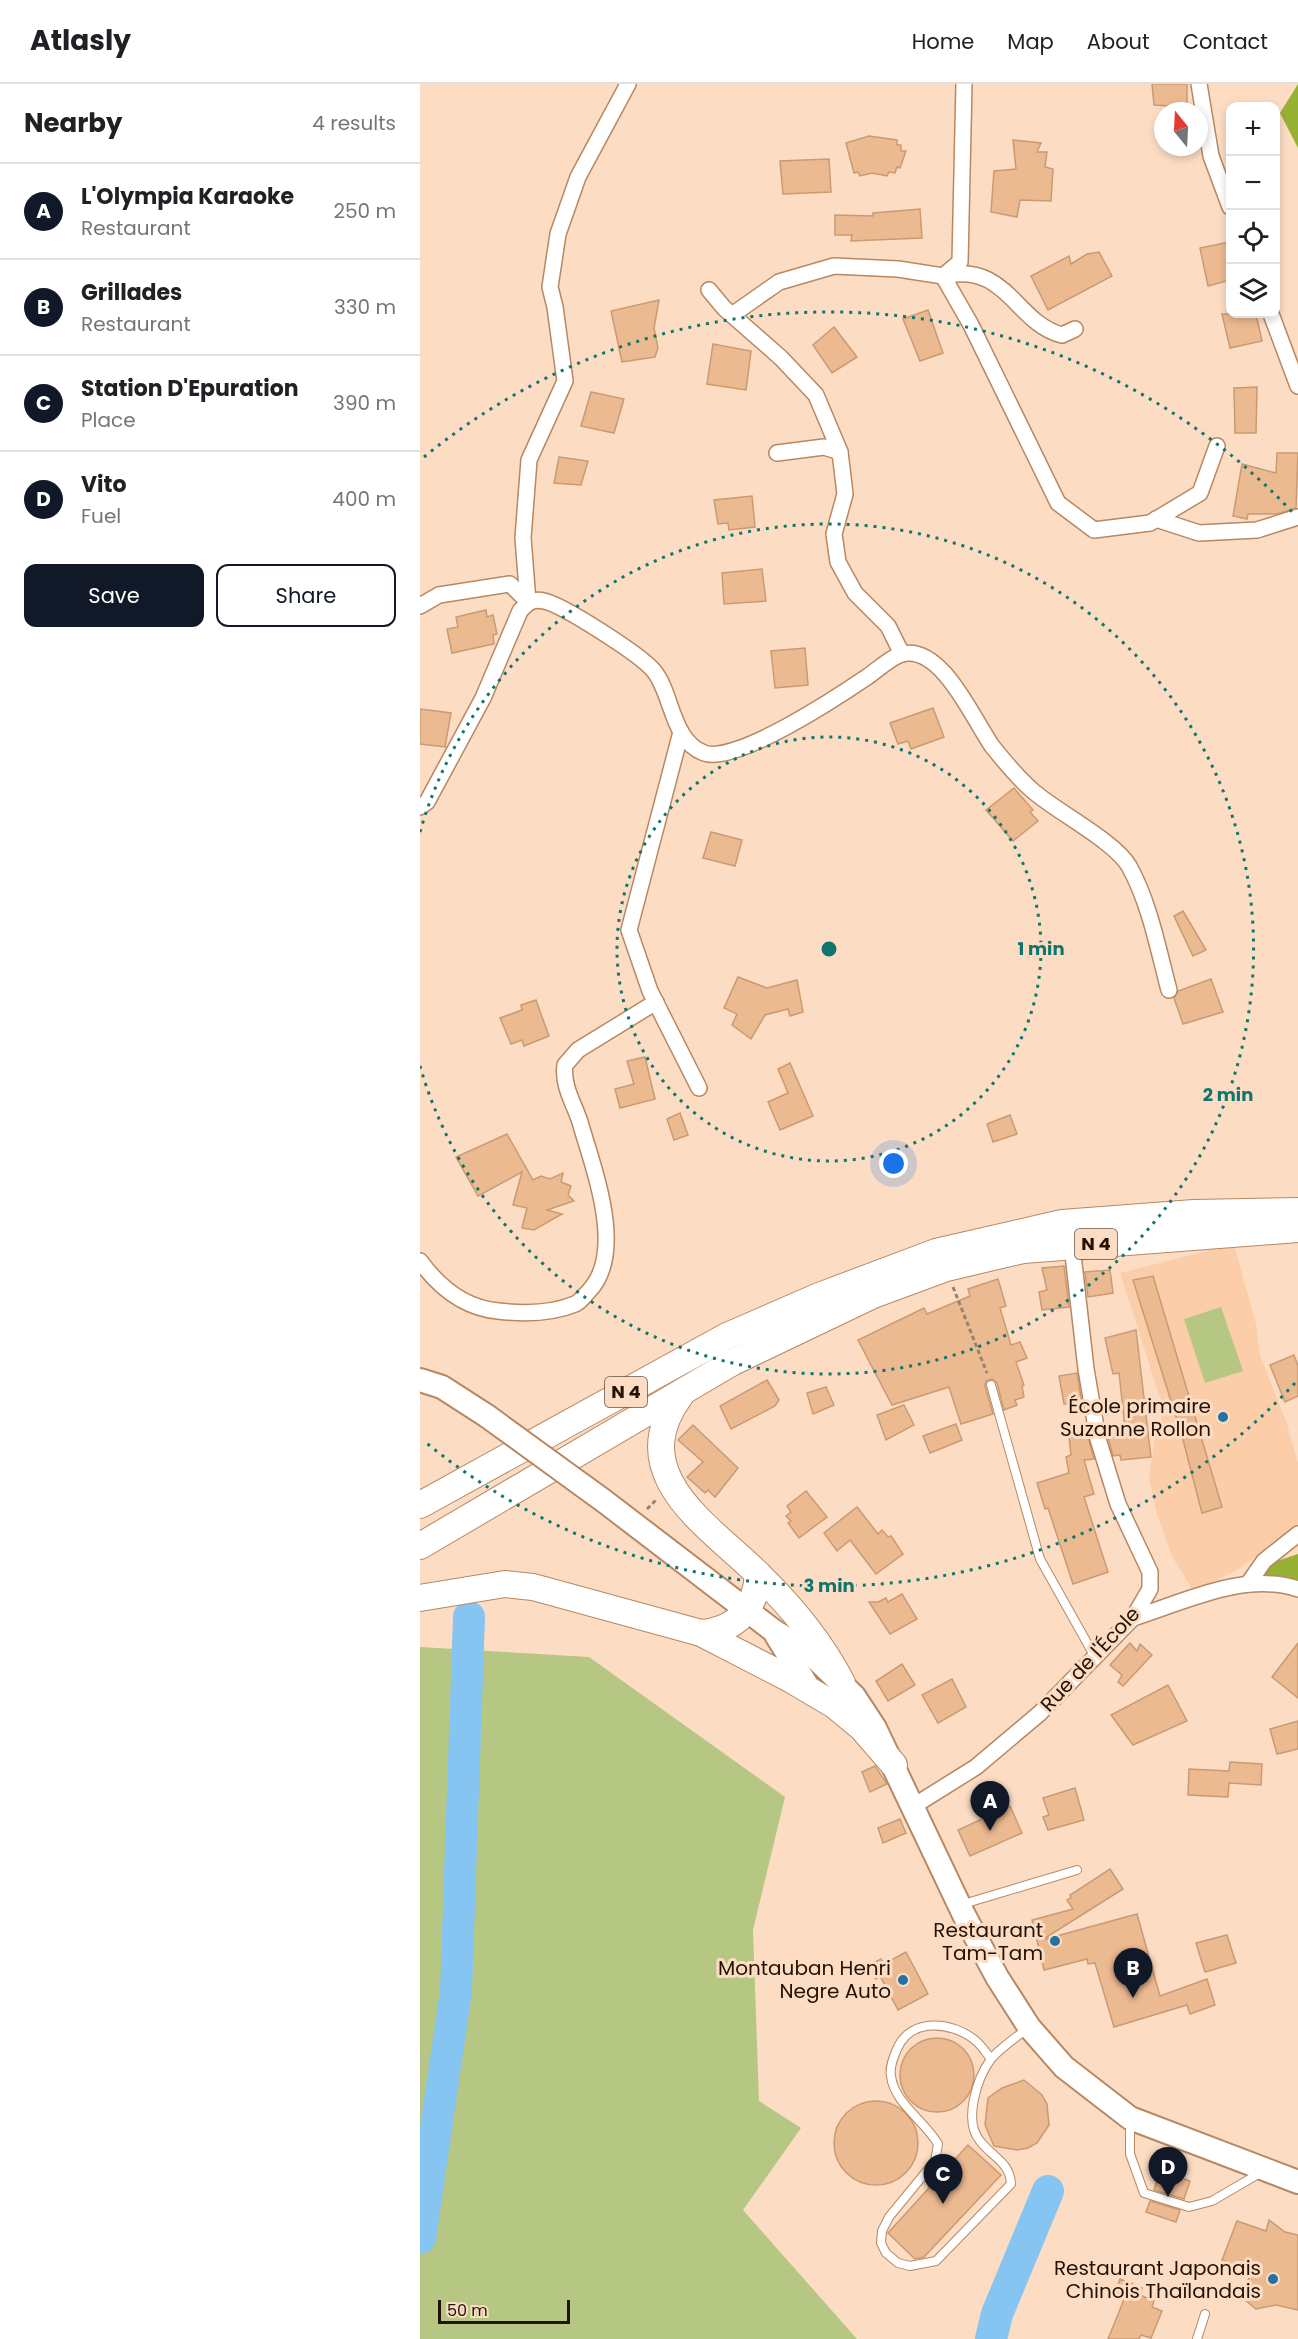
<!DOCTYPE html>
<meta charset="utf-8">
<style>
:root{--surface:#fff;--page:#f2f2f2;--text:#202124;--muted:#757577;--line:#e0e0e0;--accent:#111827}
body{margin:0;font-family:Poppins,sans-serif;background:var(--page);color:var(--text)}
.controls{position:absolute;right:18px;top:18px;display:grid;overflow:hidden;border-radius:12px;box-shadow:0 3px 9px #0003}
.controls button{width:54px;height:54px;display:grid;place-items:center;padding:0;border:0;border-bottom:2px solid var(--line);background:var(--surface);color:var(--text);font:30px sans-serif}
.compass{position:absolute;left:734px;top:18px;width:54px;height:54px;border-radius:50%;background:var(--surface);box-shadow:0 3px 9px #0003;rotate:342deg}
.scale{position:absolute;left:18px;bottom:15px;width:132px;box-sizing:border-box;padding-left:6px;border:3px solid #241204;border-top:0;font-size:16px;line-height:21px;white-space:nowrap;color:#241204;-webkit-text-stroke:4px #fcddc4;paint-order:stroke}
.you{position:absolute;left:474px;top:1080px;width:21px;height:21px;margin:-15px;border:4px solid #fff;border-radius:50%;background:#1a73e8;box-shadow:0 0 0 9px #1a73e833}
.badge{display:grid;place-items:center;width:39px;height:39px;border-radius:50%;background:var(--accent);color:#fff;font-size:20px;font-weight:700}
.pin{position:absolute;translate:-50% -50px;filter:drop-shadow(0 2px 3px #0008)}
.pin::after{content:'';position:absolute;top:32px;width:21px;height:18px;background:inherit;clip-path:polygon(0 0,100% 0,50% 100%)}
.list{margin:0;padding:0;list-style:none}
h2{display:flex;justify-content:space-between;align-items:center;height:78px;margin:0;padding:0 24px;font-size:26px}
h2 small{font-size:20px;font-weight:400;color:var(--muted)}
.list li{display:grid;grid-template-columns:39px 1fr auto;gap:18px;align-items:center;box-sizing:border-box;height:96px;padding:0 24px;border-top:2px solid var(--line)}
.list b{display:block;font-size:22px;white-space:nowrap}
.list p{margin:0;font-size:20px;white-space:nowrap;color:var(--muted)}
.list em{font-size:20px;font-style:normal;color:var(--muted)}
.actions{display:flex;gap:12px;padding:18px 24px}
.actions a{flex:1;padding:14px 0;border:2px solid var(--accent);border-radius:12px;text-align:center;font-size:21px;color:var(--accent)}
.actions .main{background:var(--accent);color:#fff}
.icon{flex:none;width:33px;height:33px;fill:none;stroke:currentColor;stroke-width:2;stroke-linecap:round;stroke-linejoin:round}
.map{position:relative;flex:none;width:878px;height:2255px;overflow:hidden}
header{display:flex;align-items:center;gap:36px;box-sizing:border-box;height:84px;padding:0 30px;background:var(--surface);border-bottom:2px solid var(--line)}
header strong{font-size:28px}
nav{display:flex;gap:33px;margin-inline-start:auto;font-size:21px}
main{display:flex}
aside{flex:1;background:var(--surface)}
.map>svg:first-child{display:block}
.built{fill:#fbcda8}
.green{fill:#b5c783}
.forest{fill:#97b134}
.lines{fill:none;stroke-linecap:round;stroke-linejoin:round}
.river{stroke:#86c4f1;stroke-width:32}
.building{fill:#ecba91;stroke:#ca9a72;stroke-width:1.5}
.service-casing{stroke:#b78861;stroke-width:10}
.minor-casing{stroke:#b78861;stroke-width:18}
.secondary-casing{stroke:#b78861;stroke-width:26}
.trunk-casing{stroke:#b78861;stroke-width:28}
.path{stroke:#9b826e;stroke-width:3;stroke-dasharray:4.5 3;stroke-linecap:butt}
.service{stroke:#fff;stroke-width:8}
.minor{stroke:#fff;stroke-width:15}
.secondary{stroke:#fff;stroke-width:22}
.trunk{stroke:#fff;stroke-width:26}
.secondary-bridge-casing{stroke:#b78861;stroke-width:26;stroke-linecap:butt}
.secondary-bridge{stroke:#fff;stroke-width:22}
.ring{fill:none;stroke:#0f766e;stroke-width:3;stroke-dasharray:3 6}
.poi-dot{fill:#2273a4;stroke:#fcddc4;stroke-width:2}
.labels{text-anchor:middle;stroke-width:6;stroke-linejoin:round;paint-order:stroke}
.shield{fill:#fcddc4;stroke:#654f3e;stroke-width:1.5}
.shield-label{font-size:18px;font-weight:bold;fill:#241204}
.poi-label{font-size:20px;fill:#241204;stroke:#fcddc4;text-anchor:end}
.street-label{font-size:20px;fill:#241204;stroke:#fcddc4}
.centre{fill:#0f766e;stroke:#fcddc4;stroke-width:3}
.ring-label{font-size:18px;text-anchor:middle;font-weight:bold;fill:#0f766e;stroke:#fcddc4;stroke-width:6;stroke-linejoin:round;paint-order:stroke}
</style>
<header>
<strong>Atlasly</strong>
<nav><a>Home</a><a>Map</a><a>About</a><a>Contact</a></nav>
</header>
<main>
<aside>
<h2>Nearby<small>4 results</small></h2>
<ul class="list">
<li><span class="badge">A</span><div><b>L'Olympia Karaoke</b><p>Restaurant</p></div><em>250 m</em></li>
<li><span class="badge">B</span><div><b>Grillades</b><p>Restaurant</p></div><em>330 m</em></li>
<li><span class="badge">C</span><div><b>Station D'Epuration</b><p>Place</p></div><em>390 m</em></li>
<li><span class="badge">D</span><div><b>Vito</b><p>Fuel</p></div><em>400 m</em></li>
</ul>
<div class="actions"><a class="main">Save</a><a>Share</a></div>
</aside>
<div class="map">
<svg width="878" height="2255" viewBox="0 0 878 2255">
<rect width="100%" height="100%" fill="#fcddc4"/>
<!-- built -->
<path class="built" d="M814,1160L836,1240L840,1271L867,1340L878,1379V1442L817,1486L774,1508L753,1474L737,1431L729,1394L734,1358L744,1326L700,1189Z"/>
<!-- green -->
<g class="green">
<path d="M801,1223L823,1287L785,1299L764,1235Z"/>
<path d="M0,1563L169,1573L365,1713L333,1846L339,2017L381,2044L323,2126L437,2255H0Z"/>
</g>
<!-- forest -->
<g class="forest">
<path d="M878,0V64L860,29Z"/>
<path d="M878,1470V1500L843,1492L848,1480Z"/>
</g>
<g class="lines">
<!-- river -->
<g class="river">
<path d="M0,2154L36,1907L49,1533"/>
<path d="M571,2255L577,2230L628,2107"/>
</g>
</g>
<!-- building -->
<g class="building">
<path d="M732,0H767V23L734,21Z"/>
<path d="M449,52L477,56V61H481V67H486L480,84L477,83L475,89L469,88L467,92L452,89L440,92L438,88L434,89L426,59Z"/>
<path d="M593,56L621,59L617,68H627L625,83L633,85L631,117L600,116L597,133L571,128L574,87L596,85Z"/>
<path d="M409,75L411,108L363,110L360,77Z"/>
<path d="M500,125L502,154L431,157L432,151H415V131L453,132V129Z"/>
<path d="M810,158V196L788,202L780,164Z"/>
<path d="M679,168L692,192L628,226L611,192L649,172L651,180L667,170Z"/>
<path d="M239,216L234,244L238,264L235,273L202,278L191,227Z"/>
<path d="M508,226L523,269L500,277L483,235Z"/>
<path d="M802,230H836L842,257L810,264Z"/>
<path d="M414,243L437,273L412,289L393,261Z"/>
<path d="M293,260L331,267L326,306L287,300Z"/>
<path d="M837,303L836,349H815L814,304Z"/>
<path d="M171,308L204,315L194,349L161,342Z"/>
<path d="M857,369H878L876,424L857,430H828L827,435L813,432L822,380L856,389Z"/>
<path d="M139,373L168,377L161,401L134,399Z"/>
<path d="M332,412L335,443L309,446L308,439L298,440L294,416Z"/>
<path d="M342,485L346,517L304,520L302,489Z"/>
<path d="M66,526L67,533L73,531L77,550L73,551L74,560L32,569L27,545L38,543L36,533Z"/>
<path d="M385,564L388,601L355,604L351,567Z"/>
<path d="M513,624L524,653L491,665L488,657L478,660L470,639Z"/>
<path d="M0,625L31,629L25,663L0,660Z"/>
<path d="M594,704L613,726L610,728L618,737L593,757L566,726Z"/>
<path d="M291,748L322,756L315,782L283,774Z"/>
<path d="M763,827L786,866L773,872L754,832Z"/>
<path d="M318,893L347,904L377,896L383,928L370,932L368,925L345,931L331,955L312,941L317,930L304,924Z"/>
<path d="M791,895L803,928L763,940L754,914L758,907Z"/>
<path d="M116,916L129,952L104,962L102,956L91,960L80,934L102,926L101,921Z"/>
<path d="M225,973L235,1015L200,1024L195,1005L214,1000L207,977Z"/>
<path d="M370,979L393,1032L360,1046L348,1018L368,1009L358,985Z"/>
<path d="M260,1029L268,1051L254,1056L247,1035Z"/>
<path d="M590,1031L597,1050L573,1058L567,1040Z"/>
<path d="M87,1050L113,1096L121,1092L130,1095L143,1089L141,1098L151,1102L148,1111L154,1117L127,1126L142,1130L114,1146L102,1144L107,1124L93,1121L102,1088L58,1112L36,1073Z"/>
<path d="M644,1182L649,1223L622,1226L619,1208L627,1206L622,1184Z"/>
<path d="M690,1186L693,1209L668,1213L665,1188Z"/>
<path d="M733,1192L802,1423L782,1429L762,1352L713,1196Z"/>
<path d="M578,1195L586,1222L580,1224L591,1261L600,1258L607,1274L596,1278L604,1301L602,1302L604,1313L595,1316L597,1321L584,1326L577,1299L572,1295L566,1297L565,1302L573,1330L541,1340L529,1303L472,1321L438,1256L498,1227L504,1224L507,1230L550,1212L548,1205Z"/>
<path d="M716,1246L731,1373L701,1376L700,1371L693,1372L686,1346L705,1344L699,1289L693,1290L685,1254Z"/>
<path d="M874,1271L878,1282V1312L865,1318L850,1281Z"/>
<path d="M657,1289L662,1319L644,1320L639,1292Z"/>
<path d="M347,1296L359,1316L355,1322L311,1345L300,1322Z"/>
<path d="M406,1303L414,1321L393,1330L387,1309Z"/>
<path d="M484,1321L494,1341L466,1356L457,1331Z"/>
<path d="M536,1340L542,1356L510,1369L503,1352Z"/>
<path d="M273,1341L318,1384L295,1413L288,1406L285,1409L267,1393L283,1378L258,1356Z"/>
<path d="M667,1349L674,1375L664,1376L674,1410L664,1413L688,1488L653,1500L628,1424L625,1425L617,1399L649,1389L646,1373L651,1371L649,1353Z"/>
<path d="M386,1407L407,1433L379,1454L368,1439L371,1437L366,1432L371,1428L367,1422Z"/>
<path d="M437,1423L458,1450L462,1446L468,1453L471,1452L483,1470L456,1490L430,1456L417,1467L404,1449Z"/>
<path d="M482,1510L497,1535L470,1550L449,1518H458L466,1514L468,1518Z"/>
<path d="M710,1559L717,1567L720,1560L732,1571L703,1602L698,1598L702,1591L690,1581Z"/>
<path d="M878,1559V1614L852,1593Z"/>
<path d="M482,1580L495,1601L468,1617L456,1597Z"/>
<path d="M532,1595L546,1623L518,1639L502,1611Z"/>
<path d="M748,1601L767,1637L713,1661L691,1631Z"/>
<path d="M878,1637V1665L857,1670L850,1645Z"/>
<path d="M810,1678L842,1680L841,1701L809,1699L808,1713L768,1711L769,1685L809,1687Z"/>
<path d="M455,1682L467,1700L450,1708L442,1688Z"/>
<path d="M655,1704L664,1736L628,1746L623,1733L629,1731L623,1714Z"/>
<path d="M590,1722L602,1749L550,1772L538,1746Z"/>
<path d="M480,1735L486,1749L463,1759L458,1744Z"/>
<path d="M690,1785L703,1805L622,1856L717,1830L740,1912L787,1895L795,1921L770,1930L767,1921L694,1943L675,1879L668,1880L667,1875L624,1886L612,1836L653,1825L647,1816L651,1814L650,1811Z"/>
<path d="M807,1851L816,1879L785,1888L776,1859Z"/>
<path d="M486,1868L508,1910L478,1926L460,1892L456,1895L448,1882L461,1875L464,1880Z"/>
<circle cx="517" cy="1991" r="37"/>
<path d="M604,1996L622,2011L627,2020L629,2041L617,2059L608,2064L597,2066L574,2062L565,2041L568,2014L582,2004Z"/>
<circle cx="456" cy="2059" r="42"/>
<path d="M548,2061L581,2091L504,2173L495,2175L468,2149Z"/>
<path d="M740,2087L770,2097L764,2115L734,2106Z"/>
<path d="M730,2117L760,2126L756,2138L726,2128Z"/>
<path d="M849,2136L865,2148L878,2151V2226L856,2221L836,2225L824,2215L827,2209L824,2205L832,2187L802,2176L817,2137L846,2147Z"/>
<path d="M700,2195L722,2204L720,2211L734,2217L732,2223L742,2227L731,2254L721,2251L719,2255H688L705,2213L695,2209Z"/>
</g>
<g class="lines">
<!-- service casing -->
<g class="service-casing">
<g id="service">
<path d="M571,1301L620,1475L675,1573"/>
<path d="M540,1821L657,1786"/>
<path d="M571,1975C567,1970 562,1962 556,1957C534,1938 491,1932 477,1965C474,1972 469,1983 471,1992C474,2019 505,2037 518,2060L515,2077L469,2133L462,2147L461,2159L466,2169L478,2179L490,2182L516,2177L591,2100C590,2078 572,2073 560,2057C543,2037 557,1994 571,1975C580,1964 595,1954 607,1945"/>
<path d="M710,2037V2070L724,2109L769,2123L792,2117L840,2089"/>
<path d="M777,2255L785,2230"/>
</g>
</g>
<!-- minor casing -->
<g class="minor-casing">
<g id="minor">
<path d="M779,0L791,72L810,123"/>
<path d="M289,206L304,224L361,274L396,311L420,368L425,410L414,450L418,478L435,509L468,542L482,570"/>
<path d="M851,230L878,302"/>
<path d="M312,231L359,198L414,182L478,185L523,192L540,178L544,0"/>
<path d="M655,245L642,251C595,239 587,177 523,192L551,241L638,419L674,446L730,439L780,409L797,362"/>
<path d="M357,369L404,363L420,368"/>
<path d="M736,435L779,449L837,446L878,433"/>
<path d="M108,518L103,454L109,376L145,297L135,223L130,203L138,150L158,93L208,0"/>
<path d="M0,522L19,511L90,500L108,518"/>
<path d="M261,648L209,846L230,907L279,1004"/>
<path d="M0,723L7,718L63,614L100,527C107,519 113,514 124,517C143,521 221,571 234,587C253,611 251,656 284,669C315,681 419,612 447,593C456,587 471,573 482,570C522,560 554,637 572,662C584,677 599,695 613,707C637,728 694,757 709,782C730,820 738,865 749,906"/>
<path d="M0,1177C19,1203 45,1224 78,1227C104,1230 131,1230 155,1220C160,1218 164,1212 168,1208C207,1169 173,1084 160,1038C154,1019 142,1002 145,981L158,966L236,918"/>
<path d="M828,1500L844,1477L878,1450"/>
<path d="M713,1534C764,1518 825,1487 878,1505"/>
<path d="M492,1723L556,1683L620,1629L713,1534L730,1505V1488L698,1420L678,1355L666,1285L652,1162"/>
</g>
</g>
<!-- secondary casing -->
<g class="secondary-casing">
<g id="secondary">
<path d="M0,1296L22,1303L67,1332"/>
<path d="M184,1417L354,1547L390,1569L434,1612L455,1644L544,1831L577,1893L609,1943L644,1983L710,2034L878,2098"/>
<path d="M356,1551L390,1606"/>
</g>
</g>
<!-- trunk casing -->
<g class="trunk-casing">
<g id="trunk">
<path d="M260,1312C203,1390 288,1441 338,1490C371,1522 401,1558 422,1599"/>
<path d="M0,1421L307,1252L399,1212L516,1168L642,1139L774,1129L878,1127"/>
<path d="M0,1462L313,1278L453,1211L526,1184L603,1166L878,1145"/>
<path d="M0,1514L85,1500L113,1503L281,1549L370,1595L414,1621L442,1644L474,1681"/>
<path d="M281,1549C316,1546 336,1525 338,1490"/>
</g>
</g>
<!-- path -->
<g class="path">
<path d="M533,1203L567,1289"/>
<path d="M227,1425L236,1416"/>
</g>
<!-- service -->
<use href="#service" class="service"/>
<!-- minor -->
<use href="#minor" class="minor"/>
<!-- secondary -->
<use href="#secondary" class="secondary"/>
<!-- trunk -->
<use href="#trunk" class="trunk"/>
<!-- secondary-bridge casing -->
<g class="secondary-bridge-casing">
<path id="secondary-bridge" d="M67,1332L184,1417"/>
</g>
<!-- secondary-bridge -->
<use href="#secondary-bridge" class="secondary-bridge"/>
</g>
<!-- distance rings -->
<g class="ring">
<circle cx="409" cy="865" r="212"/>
<path d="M0 748A425 425 0 1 1 0 982"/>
<path d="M875 1299A637 637 0 0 1 4 1357M4 373A637 637 0 0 1 875 431"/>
</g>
<!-- markers -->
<g class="poi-dot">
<circle cx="803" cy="1333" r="6"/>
<circle cx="635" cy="1857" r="6"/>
<circle cx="483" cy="1896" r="6"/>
<circle cx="853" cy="2195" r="6"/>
</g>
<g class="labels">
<!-- shield labels -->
<g class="shield">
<rect x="655" y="1145" width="42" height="30" rx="4.5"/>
<rect x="185" y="1293" width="42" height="30" rx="4.5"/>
</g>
<g class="shield-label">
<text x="676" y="1166">N 4</text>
<text x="206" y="1314">N 4</text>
</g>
<!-- poi labels -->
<g class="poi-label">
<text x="791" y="1329">École primaire<tspan x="791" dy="23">Suzanne Rollon</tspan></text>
<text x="623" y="1853">Restaurant<tspan x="623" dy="23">Tam-Tam</tspan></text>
<text x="471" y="1891">Montauban Henri<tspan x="471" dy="23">Negre Auto</tspan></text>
<text x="841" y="2191">Restaurant Japonais<tspan x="841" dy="23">Chinois Thaïlandais</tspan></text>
</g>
<!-- street labels -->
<g class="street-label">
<text transform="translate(670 1575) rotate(-47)" y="7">Rue de l'École</text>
</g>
</g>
<circle cx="409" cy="865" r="9" class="centre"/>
<g class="ring-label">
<text x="621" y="871">1 min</text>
<text x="808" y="1017">2 min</text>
<text x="409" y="1508">3 min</text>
</g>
</svg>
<div class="controls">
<button>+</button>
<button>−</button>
<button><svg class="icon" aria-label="locate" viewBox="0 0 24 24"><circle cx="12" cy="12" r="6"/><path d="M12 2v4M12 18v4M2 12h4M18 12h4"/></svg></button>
<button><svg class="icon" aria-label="layers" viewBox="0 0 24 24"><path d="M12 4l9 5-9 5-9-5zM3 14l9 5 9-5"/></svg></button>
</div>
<svg class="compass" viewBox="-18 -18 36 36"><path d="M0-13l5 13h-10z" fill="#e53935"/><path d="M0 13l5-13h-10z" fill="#757577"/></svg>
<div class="scale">50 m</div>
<div class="you"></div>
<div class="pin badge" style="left:570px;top:1747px">A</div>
<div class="pin badge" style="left:713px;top:1914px">B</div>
<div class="pin badge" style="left:523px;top:2120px">C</div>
<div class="pin badge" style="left:748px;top:2113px">D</div>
</div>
</main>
